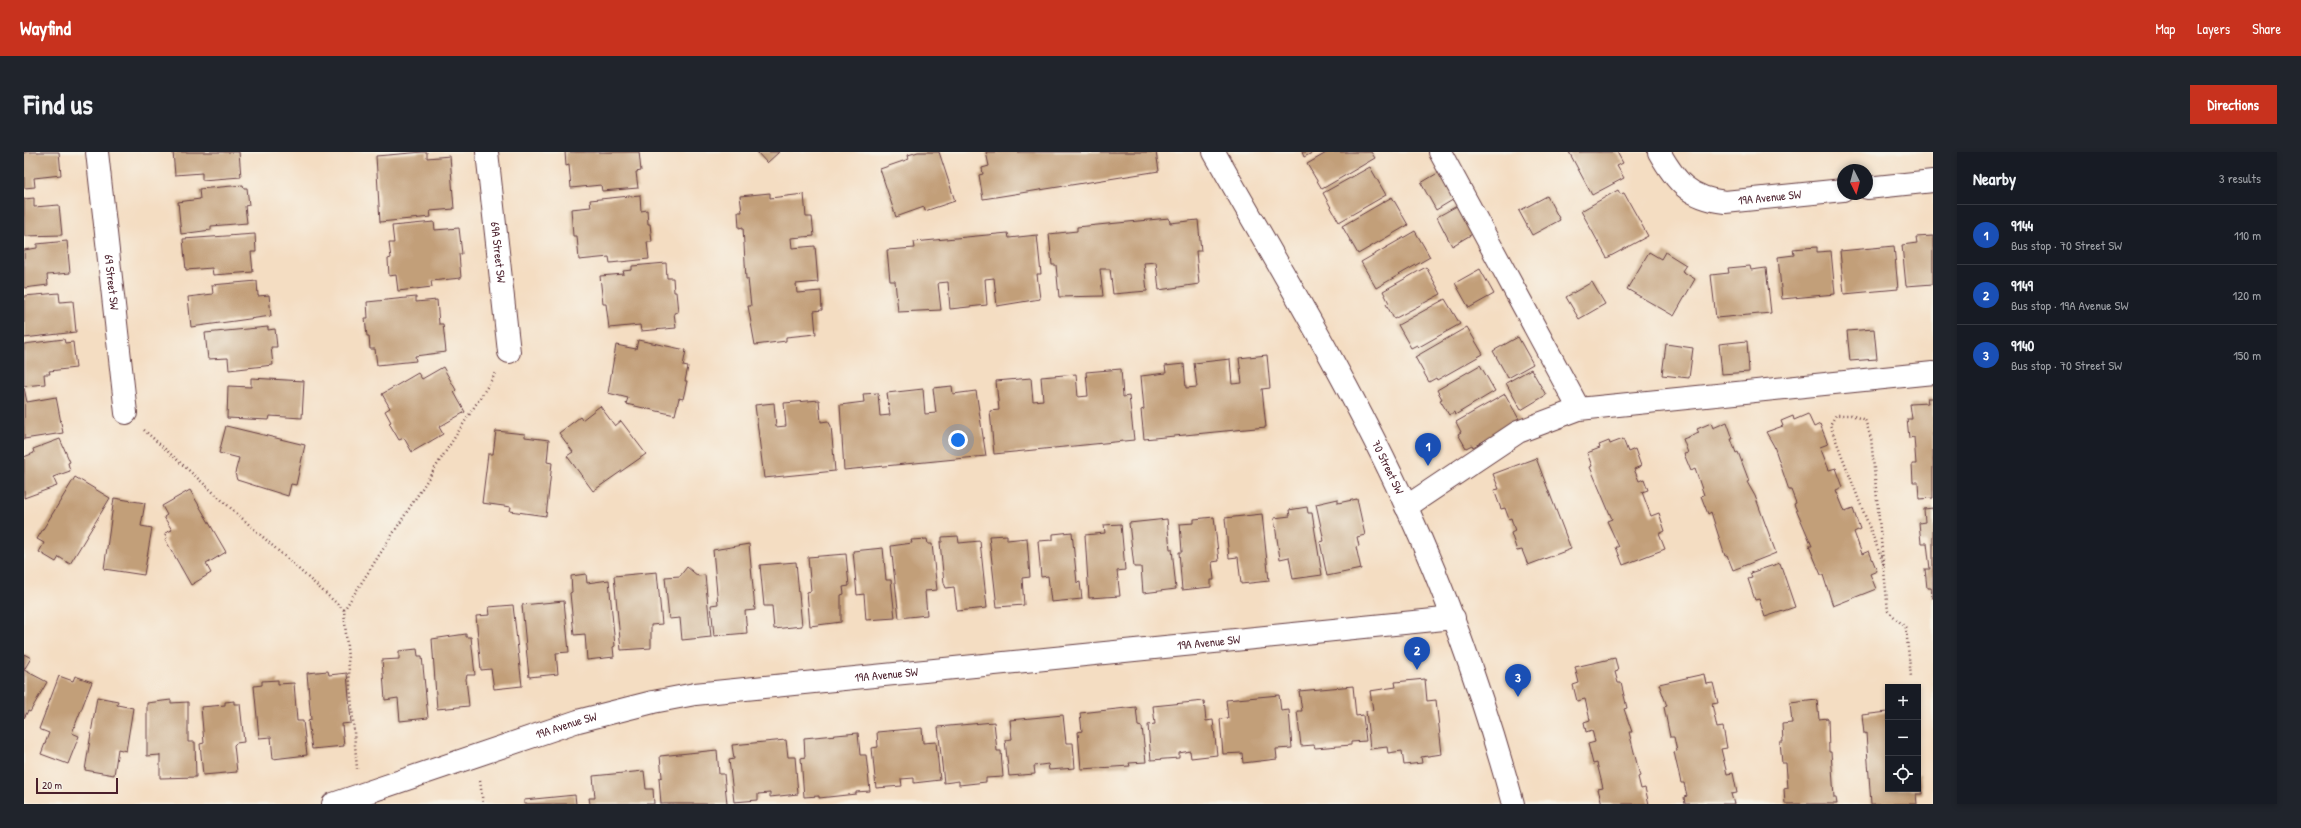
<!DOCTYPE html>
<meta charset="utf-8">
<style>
:root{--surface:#171b24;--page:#20242c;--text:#f1f3f6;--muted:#9ea1a6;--line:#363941;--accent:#c8321e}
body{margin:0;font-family:"Patrick Hand",sans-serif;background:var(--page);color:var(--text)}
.controls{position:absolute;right:12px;bottom:12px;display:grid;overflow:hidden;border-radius:0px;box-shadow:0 2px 6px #0003}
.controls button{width:36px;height:36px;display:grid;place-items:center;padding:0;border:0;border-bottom:1px solid var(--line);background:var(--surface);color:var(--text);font:20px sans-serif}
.compass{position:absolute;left:1813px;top:12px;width:36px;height:36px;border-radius:50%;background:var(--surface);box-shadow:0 2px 6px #0003;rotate:174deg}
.scale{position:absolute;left:12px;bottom:10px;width:82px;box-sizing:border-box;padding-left:4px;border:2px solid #4a1f2b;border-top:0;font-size:11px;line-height:14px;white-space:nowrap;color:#4a1f2b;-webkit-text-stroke:3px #f7f3e8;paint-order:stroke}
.you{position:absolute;left:934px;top:288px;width:14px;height:14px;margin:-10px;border:3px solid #fff;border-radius:50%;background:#1a73e8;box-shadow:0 0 0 6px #1a73e833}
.badge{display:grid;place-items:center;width:26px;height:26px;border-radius:50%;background:var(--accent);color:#fff;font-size:13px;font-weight:700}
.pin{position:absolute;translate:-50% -33px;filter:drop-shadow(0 1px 2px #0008)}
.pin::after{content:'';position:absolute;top:21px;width:14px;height:12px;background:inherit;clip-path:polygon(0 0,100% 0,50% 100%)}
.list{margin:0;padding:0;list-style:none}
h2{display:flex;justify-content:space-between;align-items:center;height:52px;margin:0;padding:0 16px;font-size:17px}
h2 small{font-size:13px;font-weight:400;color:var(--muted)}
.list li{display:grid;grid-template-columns:26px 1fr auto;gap:12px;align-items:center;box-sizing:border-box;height:60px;padding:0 16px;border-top:1px solid var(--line)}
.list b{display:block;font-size:15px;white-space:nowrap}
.list p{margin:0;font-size:13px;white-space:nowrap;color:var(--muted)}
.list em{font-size:13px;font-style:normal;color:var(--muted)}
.icon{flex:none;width:22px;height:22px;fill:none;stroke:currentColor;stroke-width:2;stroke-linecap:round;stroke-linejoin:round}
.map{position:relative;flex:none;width:1909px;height:652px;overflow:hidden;border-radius:0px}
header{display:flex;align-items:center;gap:24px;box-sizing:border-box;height:56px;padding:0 20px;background:var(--accent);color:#fff}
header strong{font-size:19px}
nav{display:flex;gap:22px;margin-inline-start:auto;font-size:14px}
.intro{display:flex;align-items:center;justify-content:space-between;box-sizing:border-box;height:96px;padding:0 24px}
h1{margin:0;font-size:28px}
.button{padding:10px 18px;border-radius:0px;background:var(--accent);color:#fff;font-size:14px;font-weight:700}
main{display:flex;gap:24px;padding:0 24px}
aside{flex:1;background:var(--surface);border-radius:0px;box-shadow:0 2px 6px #0003}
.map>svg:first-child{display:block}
.building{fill:#c29f79}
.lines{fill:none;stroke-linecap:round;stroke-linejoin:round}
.minor-casing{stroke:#643c42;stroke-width:24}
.path{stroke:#643c42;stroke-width:2.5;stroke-dasharray:1 3;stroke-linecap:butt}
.minor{stroke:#fff;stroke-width:22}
.labels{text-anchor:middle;stroke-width:3;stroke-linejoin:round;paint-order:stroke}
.street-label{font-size:12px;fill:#4a1f2b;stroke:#f7f3e8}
</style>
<header>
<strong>Wayfind</strong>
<nav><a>Map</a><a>Layers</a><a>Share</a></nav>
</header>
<div class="intro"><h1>Find us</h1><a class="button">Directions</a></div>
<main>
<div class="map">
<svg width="1909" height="652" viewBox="0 0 1909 652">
<rect width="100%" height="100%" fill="#f7f3e8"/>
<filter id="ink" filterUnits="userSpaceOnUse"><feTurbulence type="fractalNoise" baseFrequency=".025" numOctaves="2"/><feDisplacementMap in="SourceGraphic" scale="8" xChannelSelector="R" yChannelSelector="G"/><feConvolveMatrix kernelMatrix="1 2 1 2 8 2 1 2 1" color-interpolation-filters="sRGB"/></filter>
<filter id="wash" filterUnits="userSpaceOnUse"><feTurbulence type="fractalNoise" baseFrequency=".012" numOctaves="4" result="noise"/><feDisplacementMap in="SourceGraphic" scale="16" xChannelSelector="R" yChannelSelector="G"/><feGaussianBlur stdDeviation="0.9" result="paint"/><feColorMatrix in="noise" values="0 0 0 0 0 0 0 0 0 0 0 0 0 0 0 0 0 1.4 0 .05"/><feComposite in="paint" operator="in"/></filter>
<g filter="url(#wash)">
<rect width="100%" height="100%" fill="#f4ddc2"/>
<g id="blocks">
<!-- building -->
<g class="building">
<path d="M0,0H35L37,23L10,26L11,35L0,36Z"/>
<path d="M149,0H215L217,25L178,28V21L151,23Z"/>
<path d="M399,0H403V6L426,4L430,57L406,59L407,65L356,70L352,4Z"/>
<path d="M541,0H615L617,19L612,20L614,36L578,39L577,33L547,36L545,13L542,14Z"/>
<path d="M733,0H755L743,11Z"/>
<path d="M894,0H915L931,49L901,59L900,55L872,65L856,17L885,7L884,3Z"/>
<path d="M962,0H1132L1135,19L959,47L955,23L959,22L958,16L965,14Z"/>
<path d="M1278,0H1290L1280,5Z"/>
<path d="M1304,0H1347L1351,6L1298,37L1283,12Z"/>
<path d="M1545,0H1593L1599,11L1593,14L1600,26L1568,43Z"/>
<path d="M1346,15L1362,43L1315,70L1299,41Z"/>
<path d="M1422,16L1437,43L1412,58L1397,31Z"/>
<path d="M219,33L220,36H223L225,53L221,54L223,71L187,74V78L157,82L154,50L176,47L175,37Z"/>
<path d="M1594,38L1596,42L1600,41L1624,84L1583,106L1557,59Z"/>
<path d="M746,41V46L780,42L782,65H788L790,84L767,86L768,96L791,94L794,130L772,132L773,141L797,139L798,158L790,159L792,182L762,185V189L731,193L724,154H727L724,127H722L719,75L715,76L714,60H718L716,44Z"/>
<path d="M616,43L617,59L623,58L624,72H626L628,90H623L625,107L586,111L585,105L555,108L553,84H549L547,57L567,55L566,48Z"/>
<path d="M1523,44L1536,68L1508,83L1495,59Z"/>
<path d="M1368,45L1384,73L1334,102L1318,74Z"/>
<path d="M10,46V55L35,53L38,83L0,84V47Z"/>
<path d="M1440,50L1455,78L1428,94L1413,65Z"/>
<path d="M1145,66L1146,71L1174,68L1177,99H1172L1175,132L1135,138L1132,110L1120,111L1123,139L1089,142L1086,117H1076L1079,144L1035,145L1032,113H1028L1025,82L1053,79V75Z"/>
<path d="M410,70L411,78L435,76L438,102H435L437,126L407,129L408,135L374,139L372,123L365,124L364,107L367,106L365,91H370L368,74Z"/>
<path d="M1391,79L1406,105L1352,136L1337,110Z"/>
<path d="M984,81L985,86L1013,83L1017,122H1013L1016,147L973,154L970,126L961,127L963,153L926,157L924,130L914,131L917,158L874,160L871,129H866L863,98L891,96L890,90Z"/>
<path d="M231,82L232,100H227L229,120L189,123L188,116L162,118L159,87Z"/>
<path d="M1909,84V132L1882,134L1878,93L1893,91L1892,85Z"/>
<path d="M43,89L46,121L23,123L24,133L0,136V98L13,96V92Z"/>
<path d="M1870,94L1874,137L1820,142L1816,99Z"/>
<path d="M1793,95V100L1807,99L1811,142L1758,147L1754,105L1770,103L1769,97Z"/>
<path d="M1625,100L1637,107L1641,100L1662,113L1658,119L1671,127L1650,164L1603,137Z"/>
<path d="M642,111L643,126H649L650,140H652L654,160L650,161L652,176L617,179L616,173L585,176L582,152H579L576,124L600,122L599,119L608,118V114Z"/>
<path d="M1726,114L1727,118L1742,116L1747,161L1692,166L1687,123L1705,121L1704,116Z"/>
<path d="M1402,115L1417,142L1370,167L1362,152L1365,151L1359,139Z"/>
<path d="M1456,117L1470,142L1445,156L1431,131Z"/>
<path d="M233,129L234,144L245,143L247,164L167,175L164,145L189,142L188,133Z"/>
<path d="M1568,130L1581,152L1555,167L1542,145Z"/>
<path d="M35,141L36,150L49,149L52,180L0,186V144Z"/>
<path d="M392,145V150L413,148L415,172H419L422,200L391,204L392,209L353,213L351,197H346L345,184H343L341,166H344L343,150Z"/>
<path d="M1421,147L1436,172L1395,195L1393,193L1387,196L1374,173Z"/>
<path d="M244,175V178L251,177L253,195H247L249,213L205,218L204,206L184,207L181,181Z"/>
<path d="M1443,175L1459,202L1413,228L1412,226L1405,230L1391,205Z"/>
<path d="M1850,177L1853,207L1826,209L1823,179Z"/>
<path d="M1494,185L1509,212L1484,226L1469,199Z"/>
<path d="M40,187L41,191L49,190L52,216L25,219L26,222H20L21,232L0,234V192Z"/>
<path d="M614,188L662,198L659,214L664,215L661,229H663L659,247L655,246L651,263L602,252L604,246L584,241L592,193L612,197Z"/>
<path d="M1723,189L1725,220L1698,222L1695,192Z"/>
<path d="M1642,192L1669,196L1665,226L1638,223Z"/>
<path d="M1243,203L1246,236L1238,237L1242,275L1120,287L1117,258L1120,257L1117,224L1142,221L1141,214L1160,212L1162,236L1173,235L1170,211L1206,207L1208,232L1218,231L1215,206Z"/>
<path d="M1456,213L1471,239L1431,263L1430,260L1425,263L1416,248L1418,247L1413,238Z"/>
<path d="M419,215L432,238L430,240L441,260L415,275L419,282L388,300L380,286L375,288L365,271L367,270L361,259L366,256L358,242L394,221L398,227Z"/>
<path d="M1097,217L1099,245L1105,244L1110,288L970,302L966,259L975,258L972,229L1007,226L1009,249L1019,248L1017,225L1052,222L1054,245L1064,244L1062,220Z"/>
<path d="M1507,217L1522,243L1497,258L1482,231Z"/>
<path d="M227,226L280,229L278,266L246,264L245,268L203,266L204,234L227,235Z"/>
<path d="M928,234L929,242L952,239L962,304L820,318L816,253L840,250L839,242L854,241L856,264L866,263L863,241L899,237L901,262L912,261L909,236Z"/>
<path d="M0,236L3,250L32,245L39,281L0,287Z"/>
<path d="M1481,242L1496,269L1449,295L1448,293L1442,296L1434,282L1437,280L1432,270Z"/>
<path d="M1903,246H1909V346L1895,347L1894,330H1889L1888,312H1892L1890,285L1885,286L1883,267H1888L1886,252L1904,251Z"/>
<path d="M795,248L797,270L804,269L807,274L811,319L740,326L731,253L750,251L752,275L762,274L760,251Z"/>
<path d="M576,254L591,274L597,269L622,302L569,339L543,304L549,300L535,281L556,265L558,268Z"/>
<path d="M1784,262L1790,275L1796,272L1804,292L1796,295L1805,318L1812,316L1819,335L1812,338L1821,360L1829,357L1836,377L1830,380L1838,402L1845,399L1853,419L1846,422L1852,437L1809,454L1799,423H1797L1785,394H1788L1770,352L1772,351L1767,338H1765L1750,294L1742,280L1759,274L1757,269L1769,264L1770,268Z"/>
<path d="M1703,270L1709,287H1707L1712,301L1714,300L1725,329L1723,330L1731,344L1752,401L1709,418L1703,403L1701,404L1687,360L1684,362L1677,344L1680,343L1671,317L1667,319L1660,302L1664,301L1659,287L1675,281L1673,277L1687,271L1689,276Z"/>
<path d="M202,274L281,293L272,333L267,332L264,344L213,328L211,321L215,306L195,301Z"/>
<path d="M472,279L501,282V285L525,288L523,310L528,311L522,364L486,359L487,355L458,351L464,302H469Z"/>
<path d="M36,287L46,310L44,311L46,319L29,325L33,334L0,346V305L10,301L9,297Z"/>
<path d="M1599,287L1604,300L1611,297L1617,314L1610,317L1615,329L1620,327L1624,338L1618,340L1627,364L1635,361L1641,379L1635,382L1641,397L1599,413L1592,395H1595L1583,369L1588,367L1566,315L1568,314L1563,301L1576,296L1575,293L1585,289L1586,292Z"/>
<path d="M1512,306L1547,397L1504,413L1498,398L1493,399L1487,381L1491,379L1487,366L1485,367L1481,356L1477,357L1470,338L1475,337L1469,322Z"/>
<path d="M51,325L86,346L46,412L35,405L32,410L15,400L20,391L13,387Z"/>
<path d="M166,338L202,400L182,412L187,421L167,433L141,387L143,386L141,381L148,378L140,365L143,363L138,354Z"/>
<path d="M90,346L121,351L117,374L128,376L120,423L80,417Z"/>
<path d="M1314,347V351L1333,347L1341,383L1333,385L1335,394L1332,395L1337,417L1303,424L1296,390L1300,389L1292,352Z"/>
<path d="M1283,355L1284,361H1288L1298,423L1269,427L1265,405L1256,407L1250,366L1266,364L1265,358Z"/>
<path d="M1909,356V446H1908L1907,436H1903L1901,417H1906L1903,391H1897L1895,371L1901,370L1900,357Z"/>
<path d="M1238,362L1245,429L1217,432L1214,405L1205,406L1201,366Z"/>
<path d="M1190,365L1195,409L1188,410L1190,428H1187V435L1158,438L1155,400H1158L1156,372L1170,371V367Z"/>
<path d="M1143,367L1146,397H1148L1152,437L1119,441L1117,415H1110L1105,371Z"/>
<path d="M1097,372L1101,418L1093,419L1096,444L1065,446L1061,383L1081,381L1080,373Z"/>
<path d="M1048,380L1053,431L1056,430L1058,447L1027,450L1024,424L1017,425L1014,389L1029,388V382Z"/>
<path d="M983,383V388L1003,386L1006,425L998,426L1000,453L973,455L965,384Z"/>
<path d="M934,384L935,391L956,389L963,456L933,459L930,435L922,436L920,431L916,390H918V385Z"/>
<path d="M903,387L904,392H908L913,438L901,439L903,463L875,466L867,394L888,391L887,388Z"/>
<path d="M725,392L731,458L721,459L723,481L690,484L687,453L694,452L689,398Z"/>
<path d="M859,396L862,428H867L871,466L842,468L840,442L833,443L829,399Z"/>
<path d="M822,402L825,434L819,435L820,442L817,443V470L786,474L783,440L787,439L784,405Z"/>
<path d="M772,410L778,474L750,477L748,454H740L736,413Z"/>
<path d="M1756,411L1771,455L1741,465L1735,447L1731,448L1724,427L1728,426L1726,421Z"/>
<path d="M663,415L674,424L681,423L687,485L658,488L656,466L645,467L641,425L656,424Z"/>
<path d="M633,420L638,472L627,473V496L597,498L590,424Z"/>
<path d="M562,422L563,431L585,428L591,494L589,495L590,505L563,508L561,482L550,483L546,441L548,440L547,424Z"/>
<path d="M540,449L545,500L532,501L534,522L505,525L498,453Z"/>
<path d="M489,453L498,534L470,537L467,517L457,518L452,464L466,463L465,455Z"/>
<path d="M442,482V485H447L451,523H443L442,527L445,554L413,557L408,487Z"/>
<path d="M393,497L394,504H398L404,566L376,569L374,546L361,548L358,508L375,507V499Z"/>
<path d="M0,502L7,506L0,518Z"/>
<path d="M1591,506L1594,519L1591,520L1594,531H1597L1603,556L1600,557L1608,580H1605L1616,624L1614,625L1617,637L1621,636L1625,652H1578L1574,637L1579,636L1573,611L1569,612L1564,592L1571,590L1568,578L1562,580L1560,570L1566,568L1561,547L1553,549L1549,533L1555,531L1551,515Z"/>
<path d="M0,518L23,530L6,560L4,559L0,566Z"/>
<path d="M304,519L305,523L323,521L327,571L318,572L320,594L288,597L284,569L287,568L283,521Z"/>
<path d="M1680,522L1682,532L1689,531L1694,551L1688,552L1693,576L1699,575L1703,596L1697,597L1703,622L1709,621L1713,641L1707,642L1710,652H1661L1660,645L1663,644L1660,631H1657L1650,600L1653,599L1650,585H1646L1640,555L1643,554L1635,532Z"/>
<path d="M35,524L49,529L51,524L68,530L48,581L55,584L44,612L17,602L25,581L15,577Z"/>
<path d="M1401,527L1403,549L1412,548L1418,602L1397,605L1398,611L1380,613L1378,599L1364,601L1363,595L1346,597L1342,559L1349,558L1346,539L1372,535L1371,530Z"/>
<path d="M254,528V532L270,531L273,569H279L283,603L249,607L247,585L235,586L230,534L238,533V529Z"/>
<path d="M1329,534L1332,564L1339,563L1342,589L1327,590V593L1291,596L1290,593L1277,594L1273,559H1278L1275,539Z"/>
<path d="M1255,543L1257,559L1265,558L1268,596L1252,597L1253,607L1219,611L1218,601L1199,602L1196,567L1204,566L1202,548Z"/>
<path d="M73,545L94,549L93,553L109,556L102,599L94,597L90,623L61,618Z"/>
<path d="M147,548V551L164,550V590H171L172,625L136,626V603L123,604V551Z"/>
<path d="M1793,548L1795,567L1804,566L1805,600H1807L1810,646H1812L1813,652H1761L1760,637L1764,636L1762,611H1758L1756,590H1759L1758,572L1768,571L1766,551Z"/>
<path d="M210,549V552H216L220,590L212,591L210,593L213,620L179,623L176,592L180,591L177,555L201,553V550Z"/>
<path d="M1180,549L1182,569L1189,568L1193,603L1167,606L1166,599L1155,601V606L1127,608L1124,573L1131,572L1129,554Z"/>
<path d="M1112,555L1114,574L1118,575L1122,610L1105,611L1106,614L1057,617L1054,580L1058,579L1056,561Z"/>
<path d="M1864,560V637H1894V622H1896L1898,642H1892L1893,652H1847L1842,581L1840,582L1838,563Z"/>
<path d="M1039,563L1042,591H1049L1051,616L1025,618L1024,612L1010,614L1011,622L985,624L981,588L988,587L986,568Z"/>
<path d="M970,570L973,599H977L979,625L962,626V630L935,633V629L920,631L914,575Z"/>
<path d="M898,576L899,591L912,590L916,628L890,631V626L877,627L878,634L852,636L848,596L854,595L853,580Z"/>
<path d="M834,581L836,603H842L846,639L832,640V642L795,646V644L780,645L777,606L781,605L780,586Z"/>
<path d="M762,588L764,605H771L774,642L746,645V641L734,642V648L710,650L705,608L710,607L708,593Z"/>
<path d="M693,598L695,622H700L703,652H637L635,626L638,625L636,604Z"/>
<path d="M620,619L622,637H629L630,652H566L565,646H571L569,624Z"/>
<path d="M551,643L552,652H500V648Z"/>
</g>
</g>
</g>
<g filter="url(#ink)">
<use href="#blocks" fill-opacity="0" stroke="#643c42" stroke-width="1"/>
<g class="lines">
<!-- minor casing -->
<g class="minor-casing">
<g id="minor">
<path id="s1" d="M73,0L102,261"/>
<path id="s2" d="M463,0L485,200"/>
<path id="s3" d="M1190,0C1256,117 1327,233 1383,356C1427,452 1461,550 1489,652"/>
<path d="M1416,0L1555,257"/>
<path id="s4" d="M1635,0C1652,30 1665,46 1701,50L1819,38"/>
<path d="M1843,36L1909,29"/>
<path d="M1382,355L1494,280L1555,257L1909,221"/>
<path id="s5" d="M309,652L554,569L629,550L671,542L1430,466"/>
</g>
</g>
<!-- path -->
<g class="path">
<path d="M120,278L320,458L333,617"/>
<path d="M1860,413L1806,273L1812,263H1827L1841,268L1847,286L1864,459L1882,476L1887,525"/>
<path d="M320,458L472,221"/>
<path d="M456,629L459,652"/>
</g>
<!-- minor -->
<use href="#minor" class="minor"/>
</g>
</g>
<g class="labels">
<!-- street labels -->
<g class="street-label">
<text dy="4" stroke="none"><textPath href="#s4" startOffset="132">19A Avenue SW</textPath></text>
<text dy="4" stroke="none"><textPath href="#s2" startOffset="101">69A Street SW</textPath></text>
<text dy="4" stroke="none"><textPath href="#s1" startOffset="131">69 Street SW</textPath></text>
<text dy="4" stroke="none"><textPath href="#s3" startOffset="360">70 Street SW</textPath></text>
<text dy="4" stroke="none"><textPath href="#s5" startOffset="895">19A Avenue SW</textPath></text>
<text dy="4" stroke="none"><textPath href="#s5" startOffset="571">19A Avenue SW</textPath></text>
<text dy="4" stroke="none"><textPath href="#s5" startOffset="246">19A Avenue SW</textPath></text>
</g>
</g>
</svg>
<div class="controls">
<button>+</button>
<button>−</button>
<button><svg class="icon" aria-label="locate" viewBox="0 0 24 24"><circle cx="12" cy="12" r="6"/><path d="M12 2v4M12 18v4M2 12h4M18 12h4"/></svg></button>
</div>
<svg class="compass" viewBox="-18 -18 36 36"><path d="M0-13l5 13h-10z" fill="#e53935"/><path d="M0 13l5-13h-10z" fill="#9ea1a6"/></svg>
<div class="scale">20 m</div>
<div class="you"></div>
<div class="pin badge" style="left:1404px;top:314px;background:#1a4fb4">1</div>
<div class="pin badge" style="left:1393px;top:518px;background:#1a4fb4">2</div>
<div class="pin badge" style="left:1494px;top:545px;background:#1a4fb4">3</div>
</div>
<aside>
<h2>Nearby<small>3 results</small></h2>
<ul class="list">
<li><span class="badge" style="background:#1a4fb4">1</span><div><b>9144</b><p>Bus stop · 70 Street SW</p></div><em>110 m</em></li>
<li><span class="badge" style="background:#1a4fb4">2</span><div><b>9149</b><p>Bus stop · 19A Avenue SW</p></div><em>120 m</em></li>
<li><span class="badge" style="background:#1a4fb4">3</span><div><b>9140</b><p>Bus stop · 70 Street SW</p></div><em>150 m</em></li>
</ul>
</aside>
</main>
